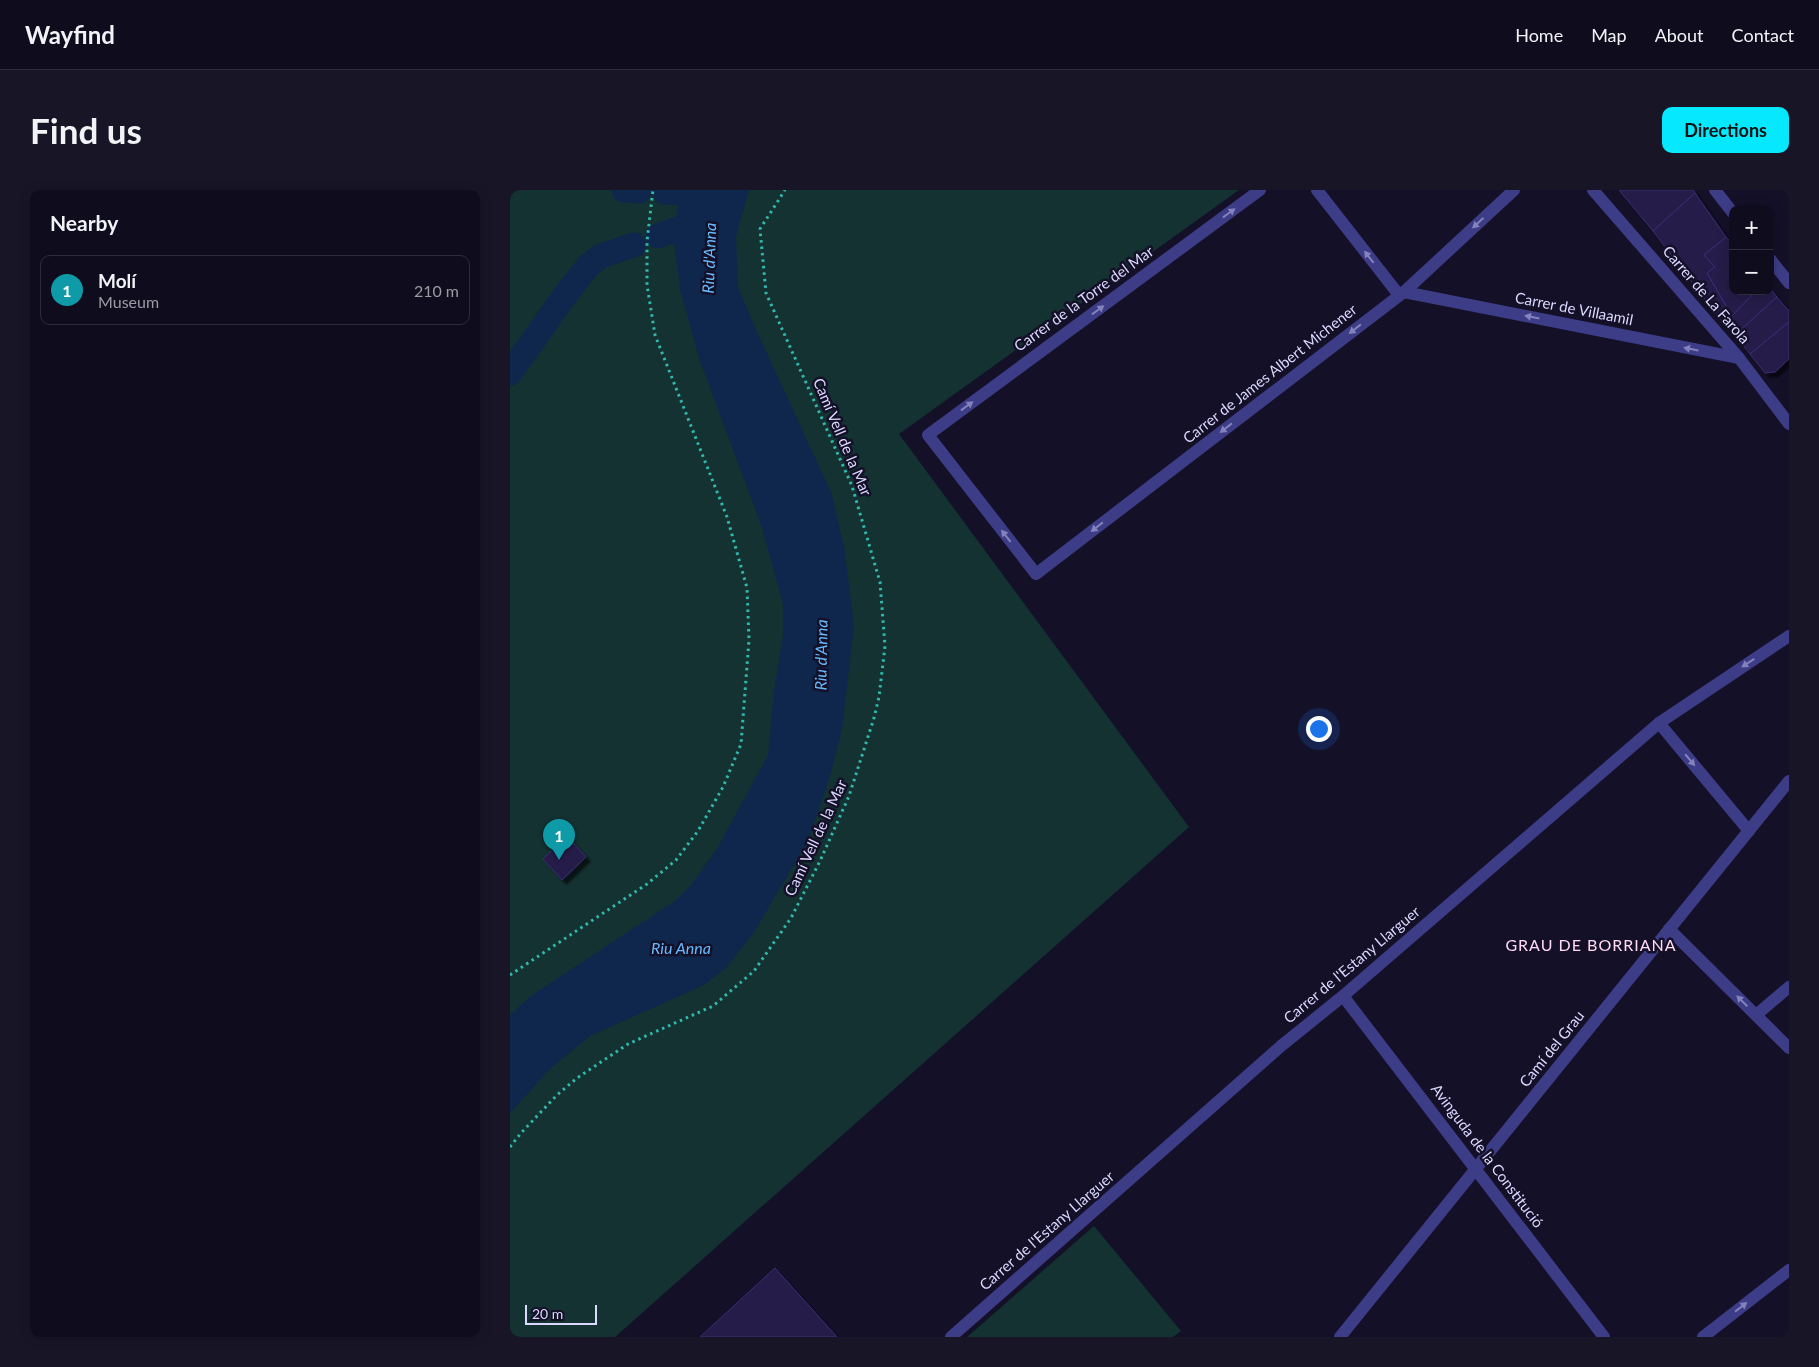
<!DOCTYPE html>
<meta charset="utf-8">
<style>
:root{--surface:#0f0c1e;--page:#181527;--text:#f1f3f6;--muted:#9b9ba4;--line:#2f2c3c;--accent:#05e8fd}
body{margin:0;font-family:Lato,sans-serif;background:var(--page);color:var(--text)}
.controls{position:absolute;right:15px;top:15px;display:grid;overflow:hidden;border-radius:10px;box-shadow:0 2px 12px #0003}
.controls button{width:45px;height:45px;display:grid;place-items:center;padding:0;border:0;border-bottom:1px solid var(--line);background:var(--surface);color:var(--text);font:25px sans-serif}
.scale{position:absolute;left:15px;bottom:12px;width:72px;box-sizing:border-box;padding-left:5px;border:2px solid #dbd8ff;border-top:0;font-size:14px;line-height:18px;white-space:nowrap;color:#dbd8ff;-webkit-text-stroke:4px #141028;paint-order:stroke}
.you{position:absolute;left:808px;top:538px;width:18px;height:18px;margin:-12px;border:4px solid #fff;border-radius:50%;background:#1a73e8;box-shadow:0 0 0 8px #1a73e833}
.badge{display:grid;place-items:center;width:32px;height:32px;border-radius:50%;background:var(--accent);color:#fff;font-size:16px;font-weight:700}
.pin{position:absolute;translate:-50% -41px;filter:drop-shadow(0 1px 2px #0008)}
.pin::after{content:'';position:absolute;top:26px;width:18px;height:15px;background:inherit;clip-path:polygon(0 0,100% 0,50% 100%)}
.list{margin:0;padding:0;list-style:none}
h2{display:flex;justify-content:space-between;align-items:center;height:65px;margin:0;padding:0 20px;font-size:21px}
h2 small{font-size:16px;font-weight:400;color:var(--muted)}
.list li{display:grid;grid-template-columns:32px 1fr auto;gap:15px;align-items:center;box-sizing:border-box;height:70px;margin:0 10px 10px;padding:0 10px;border:1px solid var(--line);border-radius:10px}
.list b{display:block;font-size:19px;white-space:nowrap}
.list p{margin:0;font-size:16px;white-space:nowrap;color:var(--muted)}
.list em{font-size:16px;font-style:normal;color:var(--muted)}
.map{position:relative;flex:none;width:1279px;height:1147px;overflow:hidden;border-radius:10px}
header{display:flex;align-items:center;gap:30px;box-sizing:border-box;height:70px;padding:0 25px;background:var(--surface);border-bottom:1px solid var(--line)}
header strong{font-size:24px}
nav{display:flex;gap:28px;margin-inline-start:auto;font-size:18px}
.intro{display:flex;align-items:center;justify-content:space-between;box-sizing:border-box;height:120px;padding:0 30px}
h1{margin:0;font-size:35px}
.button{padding:12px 22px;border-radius:10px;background:var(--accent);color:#111;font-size:18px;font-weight:700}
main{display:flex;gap:30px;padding:0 30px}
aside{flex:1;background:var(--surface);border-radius:10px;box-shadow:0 2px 12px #0003}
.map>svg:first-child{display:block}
.green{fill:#133231}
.water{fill:#0f274d}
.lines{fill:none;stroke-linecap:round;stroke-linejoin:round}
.canal{stroke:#0f274d;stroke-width:25}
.building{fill:#251c49;stroke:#3b2e75;filter:url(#shadow)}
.path{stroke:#31b9af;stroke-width:3;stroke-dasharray:2.5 4;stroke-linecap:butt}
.pedestrian{stroke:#3d3c87;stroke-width:12}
.minor{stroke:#3d3c87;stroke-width:12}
.tertiary{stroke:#3d3c87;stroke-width:12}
.oneway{fill:#8482bd}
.labels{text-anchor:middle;stroke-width:5;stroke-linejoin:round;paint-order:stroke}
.street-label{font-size:15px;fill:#dbd8ff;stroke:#141028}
.water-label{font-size:16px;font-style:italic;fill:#66bafe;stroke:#141028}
.neighbourhood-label{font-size:16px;letter-spacing:1px;fill:#ffdaf2;stroke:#141028}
</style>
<header>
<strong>Wayfind</strong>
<nav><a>Home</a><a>Map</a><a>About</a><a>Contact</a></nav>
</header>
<div class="intro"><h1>Find us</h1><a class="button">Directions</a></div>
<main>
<aside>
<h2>Nearby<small></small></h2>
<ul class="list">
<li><span class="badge" style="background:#0f9aa8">1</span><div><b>Molí</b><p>Museum</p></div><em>210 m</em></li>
</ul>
</aside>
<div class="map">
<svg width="1279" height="1147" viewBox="0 0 1279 1147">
<defs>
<filter id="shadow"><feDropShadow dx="4.5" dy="4.5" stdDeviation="1" flood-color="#0009"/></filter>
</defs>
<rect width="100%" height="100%" fill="#141028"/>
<!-- green -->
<g class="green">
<path d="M0,0H729L389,244L679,637L105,1147H0Z"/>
<path d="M584,1036L671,1141L663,1147H457Z"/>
</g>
<!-- water -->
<path class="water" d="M169,0H239L226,47L228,97L243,133L321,302L334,356L344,436L332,539L320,586L298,651L243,744L216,778L194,795L80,846L40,879L0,923V825L22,805L165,711L181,695L208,657L258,565L264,501L273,446V414L252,338L189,168L170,99L164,53Z"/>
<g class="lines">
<!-- canal -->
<g class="canal">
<path d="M114,0L129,1"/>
<path d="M155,2L201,4"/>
<path d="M148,46L197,29"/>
<path d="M0,183L56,104L79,75L91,66L124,55"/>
</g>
</g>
<!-- building -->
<g class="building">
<path d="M1109,0H1183L1185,3L1143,41Z"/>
<path d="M1185,3L1216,47L1194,65L1205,77L1197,83L1222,126L1214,134L1143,41Z"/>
<path d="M1216,47L1223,54V101H1246L1222,126L1197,83L1205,77L1194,65Z"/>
<path d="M1260,98L1267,107L1225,145L1214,134L1246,101H1260Z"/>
<path d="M1267,107L1279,121V132L1240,164L1225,145Z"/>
<path d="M1279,132V169L1265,182L1255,183L1240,164Z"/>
<path d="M57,646L76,667L52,690L33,669Z"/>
<path d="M265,1078L327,1147H190Z"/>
</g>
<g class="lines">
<!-- path -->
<g class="path">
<path d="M0,785L137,694L166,670L188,641L213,597L231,554L239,450L237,398L217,327L145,145L137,95V51L143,0"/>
<path d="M0,957L11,943L47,905L67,888L118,854L203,816L244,781L281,728L310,671L339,606L364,528L369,507L375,456L370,392L342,296L256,103L250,39L275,0"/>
</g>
<!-- pedestrian -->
<g class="pedestrian">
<path d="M1205,0L1223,23"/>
<path d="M1260,69L1279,93"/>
</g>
<!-- minor -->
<g class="minor">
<path d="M750,0L418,245L526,384L894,102L1004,0"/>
<path d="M807,0L889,105"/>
<path d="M1083,0L1229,168L1279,234"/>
<path d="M894,102L1229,168"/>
<path d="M1149,533L1239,641"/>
<path d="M1159,739L1279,858"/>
<path d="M833,806L1094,1147"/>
<path d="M1246,825L1279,797"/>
<path d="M441,1147L771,856L833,806L1149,533L1279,446"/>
<path d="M1193,1147L1279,1080"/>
</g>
<!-- tertiary -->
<path class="tertiary" d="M830,1147L1279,591"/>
</g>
<!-- one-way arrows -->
<defs><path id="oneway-solid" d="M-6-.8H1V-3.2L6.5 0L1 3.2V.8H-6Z" transform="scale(1.25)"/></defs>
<g class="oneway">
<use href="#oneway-solid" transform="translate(719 23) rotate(-36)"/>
<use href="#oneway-solid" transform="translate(968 33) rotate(137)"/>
<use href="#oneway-solid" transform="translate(859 67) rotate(-128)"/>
<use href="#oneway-solid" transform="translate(588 120) rotate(-36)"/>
<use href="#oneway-solid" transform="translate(1022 127) rotate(-169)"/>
<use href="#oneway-solid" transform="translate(845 139) rotate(142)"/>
<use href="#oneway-solid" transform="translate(1181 159) rotate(-169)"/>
<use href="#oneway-solid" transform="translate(457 216) rotate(-36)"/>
<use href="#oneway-solid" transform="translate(716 238) rotate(142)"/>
<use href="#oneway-solid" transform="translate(587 337) rotate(142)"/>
<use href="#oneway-solid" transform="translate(496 346) rotate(-128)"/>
<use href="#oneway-solid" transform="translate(1238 473) rotate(147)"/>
<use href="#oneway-solid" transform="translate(1180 570) rotate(50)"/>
<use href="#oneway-solid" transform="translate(1232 811) rotate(-135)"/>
<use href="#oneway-solid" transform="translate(1231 1117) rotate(-38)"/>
</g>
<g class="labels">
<!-- street labels -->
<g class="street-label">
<text transform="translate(1196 105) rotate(49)" y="5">Carrer de La Farola</text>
<text transform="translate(574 109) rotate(-36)" y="5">Carrer de la Torre del Mar</text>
<text transform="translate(1064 119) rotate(11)" y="5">Carrer de Villaamil</text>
<text transform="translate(760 184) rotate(-38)" y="5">Carrer de James Albert Michener</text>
<text transform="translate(332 247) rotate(67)" y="5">Camí Vell de la Mar</text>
<text transform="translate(306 648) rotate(-65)" y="5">Camí Vell de la Mar</text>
<text transform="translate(842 775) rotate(-40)" y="5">Carrer de l'Estany Llarguer</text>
<text transform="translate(1042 859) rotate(-51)" y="5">Camí del Grau</text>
<text transform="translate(977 966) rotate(53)" y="5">Avinguda de la Constitució</text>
<text transform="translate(537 1041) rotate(-41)" y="5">Carrer de l'Estany Llarguer</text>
</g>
<!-- water labels -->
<g class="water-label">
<text transform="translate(199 68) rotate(-88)" y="6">Riu d'Anna</text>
<text transform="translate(311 465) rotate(-89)" y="6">Riu d'Anna</text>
<text x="171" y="764">Riu Anna</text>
</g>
<!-- neighbourhood labels -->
<g class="neighbourhood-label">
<text x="1081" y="761">GRAU DE BORRIANA</text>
</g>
</g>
</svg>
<div class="controls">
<button>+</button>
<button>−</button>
</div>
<div class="scale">20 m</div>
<div class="you"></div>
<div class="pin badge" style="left:49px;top:670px;background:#0f9aa8">1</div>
</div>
</main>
